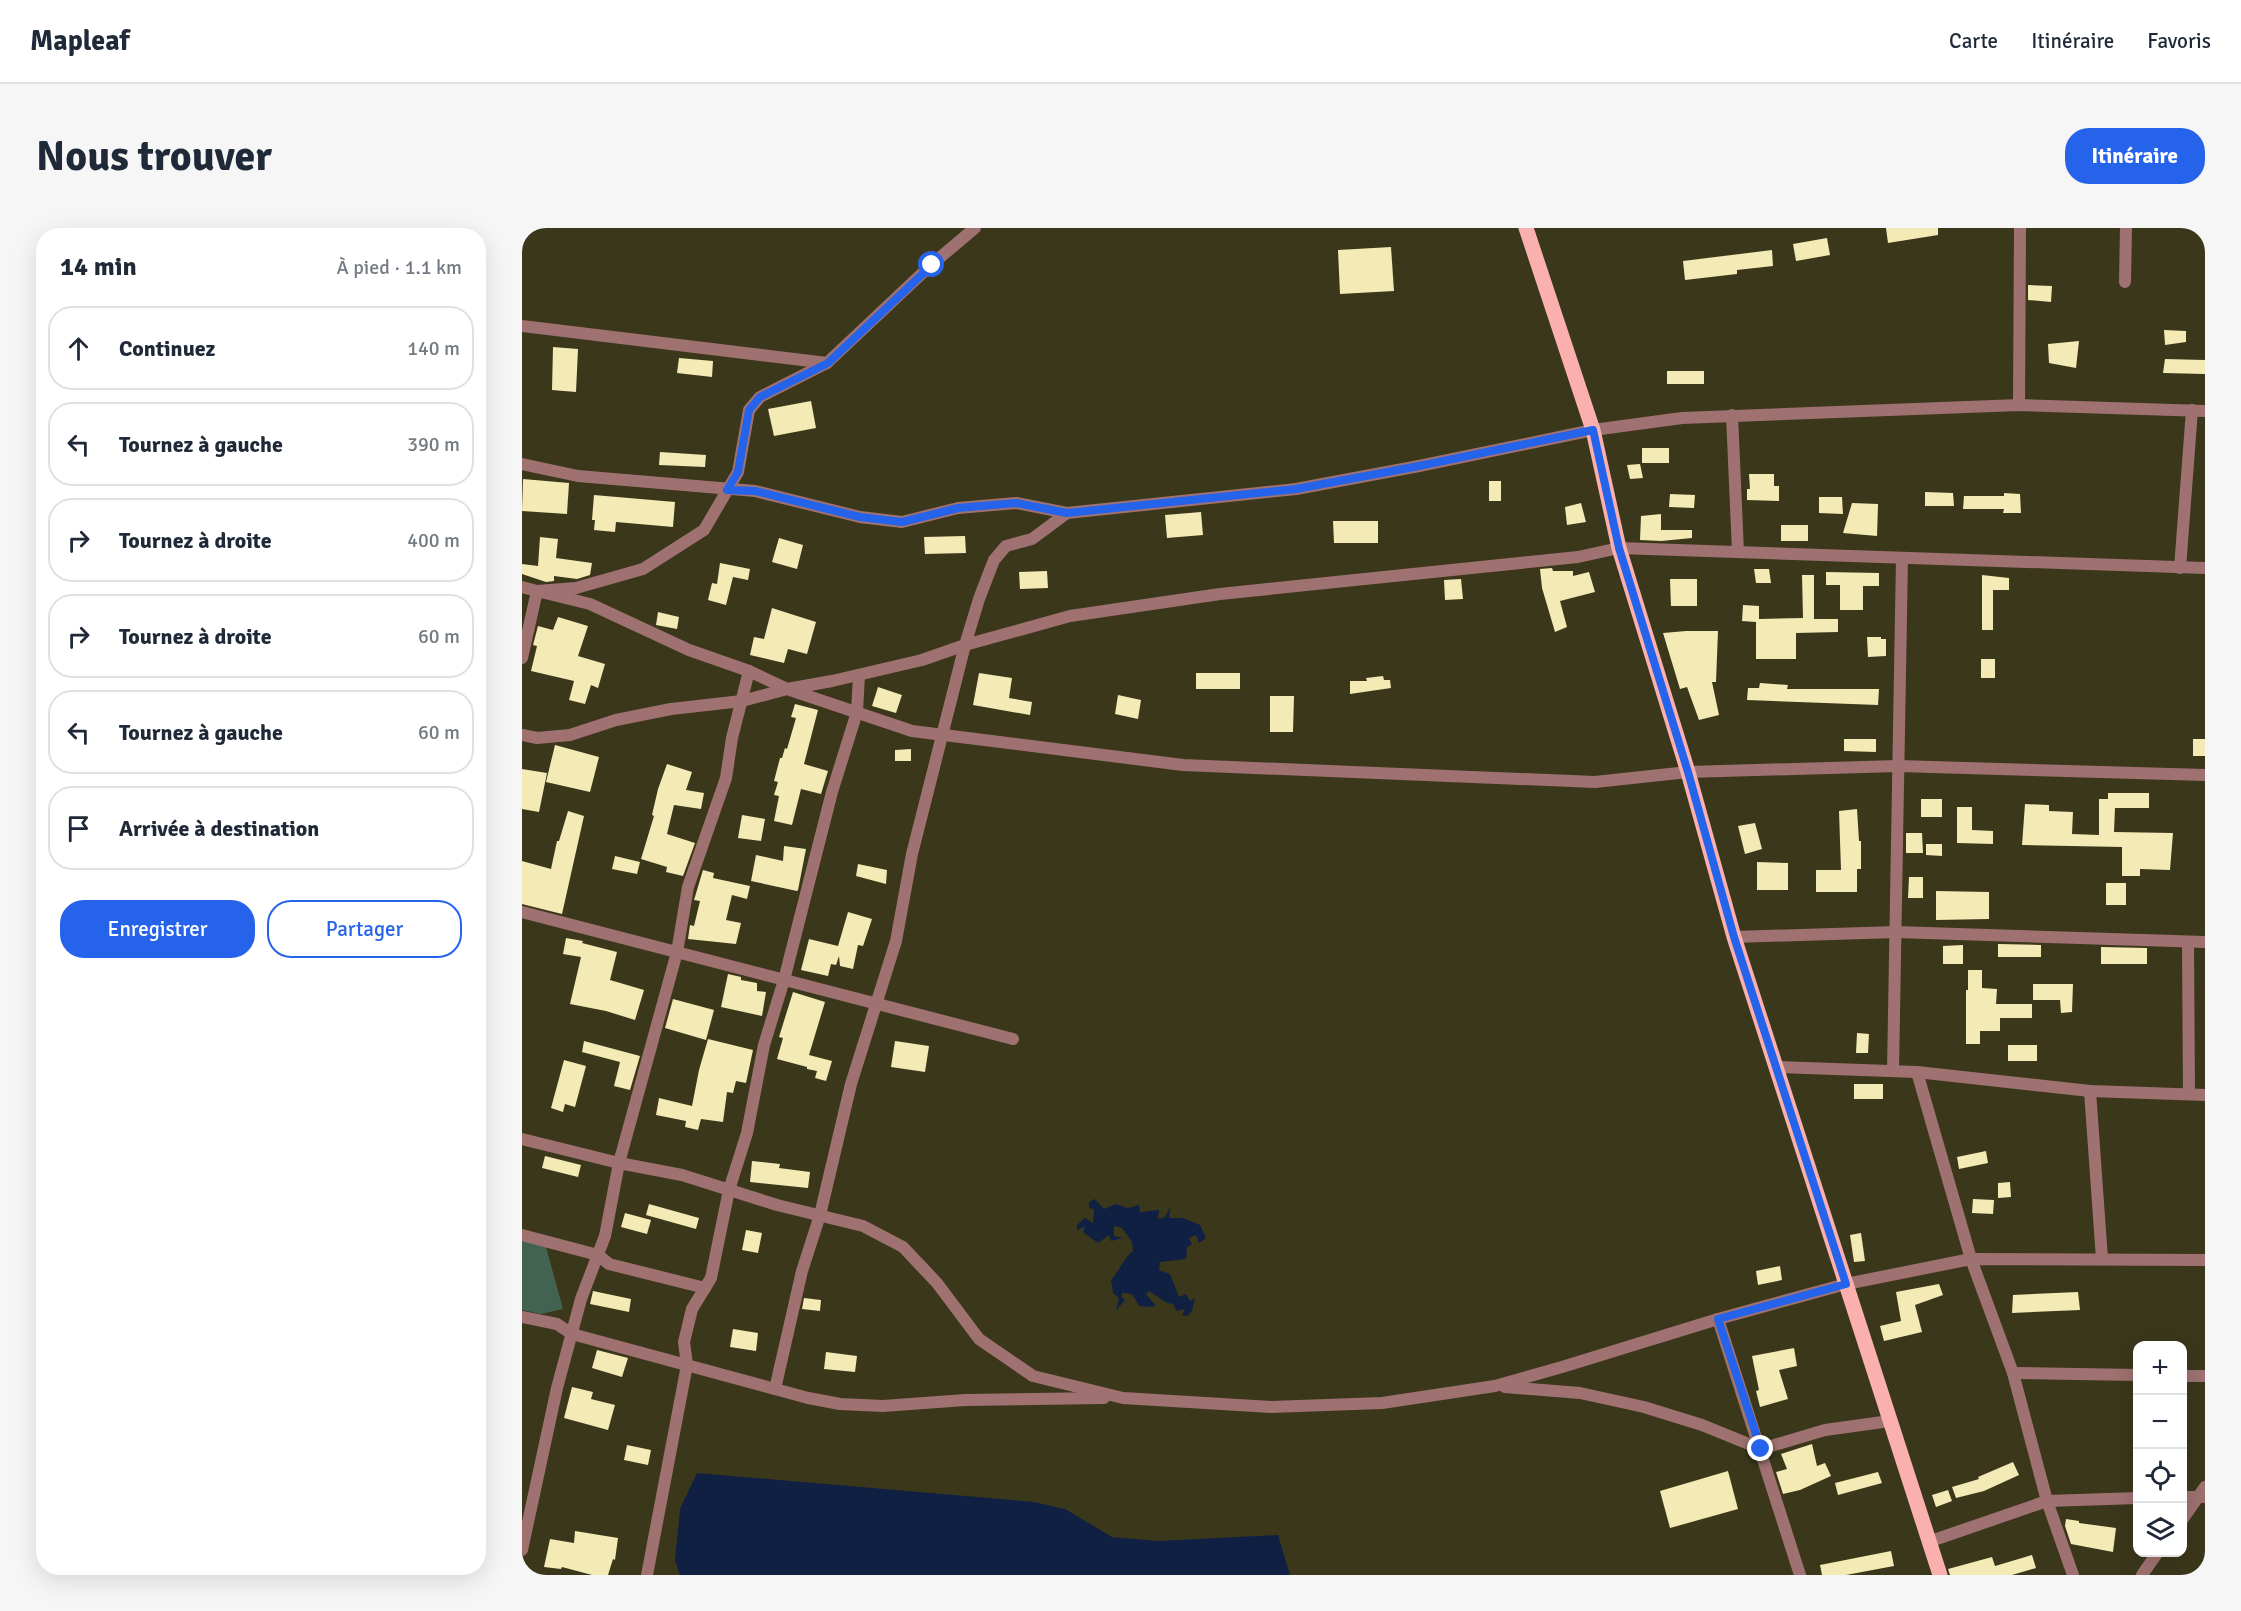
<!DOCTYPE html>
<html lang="fr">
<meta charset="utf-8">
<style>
:root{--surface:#fff;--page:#f6f6f7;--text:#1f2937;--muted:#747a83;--line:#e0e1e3;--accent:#2563eb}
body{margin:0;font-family:Signika,sans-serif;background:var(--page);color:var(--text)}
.controls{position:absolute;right:18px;bottom:18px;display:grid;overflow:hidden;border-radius:12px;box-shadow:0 6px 24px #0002}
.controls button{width:54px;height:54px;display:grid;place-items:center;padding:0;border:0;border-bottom:2px solid var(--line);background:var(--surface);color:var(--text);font:30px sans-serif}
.stop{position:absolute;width:18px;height:18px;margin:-14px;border:4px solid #2563eb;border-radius:50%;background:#fff}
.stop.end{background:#2563eb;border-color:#fff;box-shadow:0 2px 6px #0008}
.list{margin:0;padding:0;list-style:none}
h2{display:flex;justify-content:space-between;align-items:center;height:78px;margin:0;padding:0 24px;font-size:26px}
h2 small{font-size:20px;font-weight:400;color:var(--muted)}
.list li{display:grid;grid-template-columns:39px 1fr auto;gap:18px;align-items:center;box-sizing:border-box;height:84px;margin:0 12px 12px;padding:0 12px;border:2px solid var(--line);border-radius:24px}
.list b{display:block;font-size:22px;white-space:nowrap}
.list em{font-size:20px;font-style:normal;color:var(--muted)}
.actions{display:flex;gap:12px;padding:18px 24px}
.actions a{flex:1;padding:14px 0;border:2px solid var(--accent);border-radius:24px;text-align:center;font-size:21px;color:var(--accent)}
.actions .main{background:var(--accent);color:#fff}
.icon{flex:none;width:33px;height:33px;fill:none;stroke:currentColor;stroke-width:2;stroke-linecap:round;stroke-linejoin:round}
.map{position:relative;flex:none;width:1683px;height:1347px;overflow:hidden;border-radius:24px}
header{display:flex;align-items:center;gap:36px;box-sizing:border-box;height:84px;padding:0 30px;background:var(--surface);border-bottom:2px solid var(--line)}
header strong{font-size:28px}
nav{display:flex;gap:33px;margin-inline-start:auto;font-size:21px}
.intro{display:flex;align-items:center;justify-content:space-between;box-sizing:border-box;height:144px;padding:0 36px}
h1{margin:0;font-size:42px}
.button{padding:15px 27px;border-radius:24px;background:var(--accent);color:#fff;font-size:21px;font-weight:700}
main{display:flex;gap:36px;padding:0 36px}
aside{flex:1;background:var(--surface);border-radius:24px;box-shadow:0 6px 24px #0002}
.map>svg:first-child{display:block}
.green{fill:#436352}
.water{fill:#102043}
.building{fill:#f3eab5}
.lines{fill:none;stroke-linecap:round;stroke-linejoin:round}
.minor{stroke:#9f7171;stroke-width:12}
.primary{stroke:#fbb0b0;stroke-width:15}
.route{stroke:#2563eb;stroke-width:8}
</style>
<header>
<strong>Mapleaf</strong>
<nav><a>Carte</a><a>Itinéraire</a><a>Favoris</a></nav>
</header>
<div class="intro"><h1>Nous trouver</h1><a class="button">Itinéraire</a></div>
<main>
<aside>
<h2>14 min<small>À pied · 1.1 km</small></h2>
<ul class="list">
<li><svg class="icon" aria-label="ahead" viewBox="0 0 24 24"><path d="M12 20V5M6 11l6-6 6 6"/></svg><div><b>Continuez</b></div><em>140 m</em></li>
<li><svg class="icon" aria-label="left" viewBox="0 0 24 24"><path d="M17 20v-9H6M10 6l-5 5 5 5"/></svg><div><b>Tournez à gauche</b></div><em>390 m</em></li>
<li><svg class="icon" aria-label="right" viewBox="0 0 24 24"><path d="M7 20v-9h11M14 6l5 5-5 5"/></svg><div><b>Tournez à droite</b></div><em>400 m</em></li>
<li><svg class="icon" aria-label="right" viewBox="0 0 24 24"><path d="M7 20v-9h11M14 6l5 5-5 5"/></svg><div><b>Tournez à droite</b></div><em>60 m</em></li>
<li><svg class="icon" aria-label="left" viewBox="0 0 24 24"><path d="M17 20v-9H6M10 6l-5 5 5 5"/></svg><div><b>Tournez à gauche</b></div><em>60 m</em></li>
<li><svg class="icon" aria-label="arrive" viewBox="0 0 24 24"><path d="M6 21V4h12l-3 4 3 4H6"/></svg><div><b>Arrivée à destination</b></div></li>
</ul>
<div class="actions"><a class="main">Enregistrer</a><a>Partager</a></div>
</aside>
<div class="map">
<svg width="1683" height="1347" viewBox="0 0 1683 1347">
<rect width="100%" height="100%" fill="#3b371b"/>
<!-- green -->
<path class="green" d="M0,1013L24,1019L41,1081L19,1086L0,1082Z"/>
<!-- water -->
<g class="water">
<path d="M573,971L582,981L594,976L606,980L617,977L618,984L637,982L636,991L643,989L648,979L647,990H661L678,997L684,1010L677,1015L674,1007L667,1010L670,1016L665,1019L664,1031L638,1034L637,1042L648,1046L657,1069L664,1066L668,1073L673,1070L670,1083L665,1088L660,1087L663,1081L655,1083L651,1076L645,1075L627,1063L624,1066L633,1077L632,1079L617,1078L610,1066L600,1065V1070L603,1072L594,1083L597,1070L591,1065L589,1052C598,1042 601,1031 611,1023L610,1014L600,1000L592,998V1008L601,1010L589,1013L587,1007L576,1015L561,1004L563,998L555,1003V997L563,990L571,995L572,981L567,980V974Z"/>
<path d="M175,1245L512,1274L543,1281L590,1309L636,1313L756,1307L768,1347H158L153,1332L158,1281Z"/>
</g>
<!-- building -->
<g class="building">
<path d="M1364,0H1416V7L1366,15Z"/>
<path d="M1305,10L1308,27L1274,33L1271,16Z"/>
<path d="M869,19L872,63L818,66L816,22Z"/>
<path d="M1250,22L1251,38L1215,42V46L1163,52L1161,33Z"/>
<path d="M1506,57L1530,58L1529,74L1506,72Z"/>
<path d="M1642,102L1664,103V114L1643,117Z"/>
<path d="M1557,113L1554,140L1527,135L1526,116Z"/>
<path d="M31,119L56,121L54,164L30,162Z"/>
<path d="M157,130L191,133L190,149L155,145Z"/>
<path d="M1643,131L1683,132V146L1641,145Z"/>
<rect x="1145" y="143" width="37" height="13"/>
<path d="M289,173L294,200L252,208L246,181Z"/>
<rect x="1120" y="220" width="27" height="15"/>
<path d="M138,224L184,227L183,239L137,237Z"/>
<path d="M1118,236L1121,250L1108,251L1105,237Z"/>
<path d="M1227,246H1252V258H1257V273L1225,272V261H1228Z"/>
<path d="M1,251L47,255L45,286L0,283Z"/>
<rect x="967" y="253" width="12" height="20"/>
<path d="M1403,264L1431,265L1432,278H1403Z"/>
<path d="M1482,265L1498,266L1499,285H1481L1482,281H1441L1442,268H1482Z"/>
<path d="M1148,266L1173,267L1172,280L1147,279Z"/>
<path d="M72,267L153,274L151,299L94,294L93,304L72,302L73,292H70Z"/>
<path d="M1297,269H1320L1321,286L1297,285Z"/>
<path d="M1059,275L1064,294L1045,297L1043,279Z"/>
<path d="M1330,275L1356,276L1355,308L1321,305Z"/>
<path d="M679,284L681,307L645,310L643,287Z"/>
<path d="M1139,286V302H1170V310L1139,313L1118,312L1119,288Z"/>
<path d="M811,293H856V315H812Z"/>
<rect x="1259" y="297" width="27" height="16"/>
<path d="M443,308L444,325L403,326L402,309Z"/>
<path d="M18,309L36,311L34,330L70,335L68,347L55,351L32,348V353L24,354L0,346V336L16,338Z"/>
<path d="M257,310L281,317L275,341L250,334Z"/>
<path d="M198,335L228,341L226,352L211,349L204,377L186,372L190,355L195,356Z"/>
<path d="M1030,340L1031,343H1051V348L1067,344L1073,364L1038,373L1045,399L1033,404L1020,360L1018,341Z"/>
<path d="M1232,341H1247L1249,355H1234Z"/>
<path d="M525,343L526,360L498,361L497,344Z"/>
<path d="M1304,344L1357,345V358H1341V382H1318V357H1304Z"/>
<path d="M1280,347H1292V391H1316V404L1274,405V431H1234V394L1220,393L1221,377L1237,378V391L1281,390Z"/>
<path d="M1460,347L1487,350V362H1471V402H1460Z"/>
<path d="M939,351L941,371L923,372L922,352Z"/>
<path d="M1148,351H1175V378H1149Z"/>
<path d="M250,380L294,394L285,426L266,421L262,435L228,427L232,409L242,411Z"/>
<path d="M136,384L157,389L155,401L134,397Z"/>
<path d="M36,389L66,398L56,428L83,436L76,460L69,457L63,476L47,472L52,453L9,443L15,418L11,417L16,398L31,402Z"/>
<path d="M1164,403H1196L1194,454H1190L1197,487L1177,492L1165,459L1158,461L1141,405Z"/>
<path d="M1345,409H1359V411H1364V428L1346,429Z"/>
<rect x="1459" y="431" width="14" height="19"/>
<path d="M457,445L490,450L487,470L510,474L508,487L451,477Z"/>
<rect x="674" y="445" width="44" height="16"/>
<path d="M861,448L862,452H868L869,460L828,466V453H845L844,450Z"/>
<path d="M1238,455L1266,457L1265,461H1357L1356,477L1225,472L1226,460H1237Z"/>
<path d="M356,459L380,467L374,485L350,478Z"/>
<path d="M596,467L619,472L616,491L593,486Z"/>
<path d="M748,468H772L771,504H748Z"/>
<path d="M273,476L296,482L282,536L306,543L299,566L279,561L270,597L252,593L257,568L252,567L256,554L252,553L258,530H260L263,520L265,521L274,490L269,489Z"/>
<path d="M1322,511H1354V524L1322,523Z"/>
<rect x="1671" y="511" width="12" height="17"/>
<path d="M33,517L77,529L68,564L24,554Z"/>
<path d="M389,521V533H373V522Z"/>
<path d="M145,536L170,544L164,562L182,565L179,581L152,577L145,606L173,615L161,648L144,644L145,639L119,631L132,588L130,587L136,561Z"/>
<path d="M0,541L25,545L17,584L0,581Z"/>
<path d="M1586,565H1627V580H1593L1592,604L1651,605L1648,642L1618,641V648H1600V619L1500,617L1503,576L1527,577V583L1551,584L1550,606L1577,607V571H1586Z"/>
<rect x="1399" y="571" width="21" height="18"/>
<path d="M1435,579H1450V602L1471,603V616L1435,615Z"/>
<path d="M1335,581L1337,613H1339V641H1335V664H1294V642H1319L1317,583Z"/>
<path d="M46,583L62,588L40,686L0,676V633L29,641L35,613H37Z"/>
<path d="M220,587L243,591L239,613L216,610Z"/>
<path d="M1233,595L1240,621L1223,626L1216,598Z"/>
<path d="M1384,605H1400L1401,625H1384Z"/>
<path d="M1404,616H1420V628L1404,627Z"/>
<path d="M262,618L284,621L276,662L275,663L229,653L234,627L261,633Z"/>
<path d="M93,628L118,634L115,646L90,641Z"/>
<path d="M1235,634L1266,635V662H1235Z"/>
<path d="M336,636L365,642L364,656L334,648Z"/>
<path d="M181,642L192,645L191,650L228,658L225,671L210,667L204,692L219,695L214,716L166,711L168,697L172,698L178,673L172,672Z"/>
<path d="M1387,649H1401V670H1386Z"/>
<rect x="1584" y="655" width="20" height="22"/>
<path d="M1414,663L1467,664V691L1414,692Z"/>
<path d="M326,684L350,691L341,718L336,717L331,741L318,738L317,728L314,737L309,736L306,748L279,742L287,711L316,718Z"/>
<path d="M44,710L61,713L60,715L95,724L88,752L122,762L113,792L84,783L48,776L59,729L41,726Z"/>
<path d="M1476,716L1519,717V729H1476Z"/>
<path d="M1441,717V736H1421V718Z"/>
<path d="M1579,719L1625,720V736H1579Z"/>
<path d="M1446,742H1460V760L1475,761L1474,776H1510V790H1478V803H1458V816H1444V762H1446Z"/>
<path d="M206,746L219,749V752L235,755V763L244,764L240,788L199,779Z"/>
<path d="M1511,756H1551L1550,784L1539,785L1538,772H1511Z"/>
<path d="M271,764L303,774L287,827L310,833L304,853L293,850L295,843L285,841V839L255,831L261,810L257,809Z"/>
<path d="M151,771L192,782L184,812L143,800Z"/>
<path d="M1335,805L1347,806L1346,825H1334Z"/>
<path d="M186,811L231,822L224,855L214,853L211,865L205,864L201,894L179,891L176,902L163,899L164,893L134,887L137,870L170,878L177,842Z"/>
<path d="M62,813L118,828L108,862L92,858L98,834L60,824Z"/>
<path d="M373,813L407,818L403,844L369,839Z"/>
<rect x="1486" y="817" width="29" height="16"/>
<path d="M42,832L64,838L53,879L43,876L41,884L29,880Z"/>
<rect x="1332" y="856" width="29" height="15"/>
<path d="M1464,923L1466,935L1437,941L1435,929Z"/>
<path d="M23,928L59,937L56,949L20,940Z"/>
<path d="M230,933L258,936L257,940L288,944L286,960L228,954Z"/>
<path d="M1488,954L1489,969L1476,970V955Z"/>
<path d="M1451,971L1472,972L1471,986L1450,985Z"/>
<path d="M127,976L177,990L174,1001L124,987Z"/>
<path d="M103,985L129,992L125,1006L99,999Z"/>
<path d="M224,1002L240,1005L236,1025L220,1022Z"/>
<path d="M1339,1005L1343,1033L1332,1034L1328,1007Z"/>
<path d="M1258,1038L1260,1052L1236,1057L1234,1043Z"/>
<path d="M1417,1056L1421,1067L1393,1077L1400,1104L1362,1113L1358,1098L1379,1093L1374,1064Z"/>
<path d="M71,1063L109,1071L107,1084L68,1076Z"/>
<path d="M1556,1064L1558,1082L1490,1085L1491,1067Z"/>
<path d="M282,1070L299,1072L298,1083L280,1081Z"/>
<path d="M211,1101L236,1105L234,1123L208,1119Z"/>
<path d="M1272,1120L1275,1138L1257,1142L1266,1171L1238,1179L1234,1163L1237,1162L1230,1128Z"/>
<path d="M75,1122L106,1130L100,1149L70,1140Z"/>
<path d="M304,1124L335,1128L333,1144L302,1141Z"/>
<path d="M50,1159L71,1164L69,1171L93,1177L86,1202L42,1190Z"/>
<path d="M1290,1216L1295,1238L1303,1235L1309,1248L1278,1262L1261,1266L1254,1244L1265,1241L1259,1226Z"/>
<path d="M105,1217L129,1222L126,1237L102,1232Z"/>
<path d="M1491,1234L1497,1247L1462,1263L1434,1270L1430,1259L1457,1251L1456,1249Z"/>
<path d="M1206,1243L1216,1281L1148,1300L1138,1263Z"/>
<path d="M1356,1244L1360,1255L1316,1267L1313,1255Z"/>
<path d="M1426,1262L1430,1273L1414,1279L1410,1267Z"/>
<path d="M1544,1291L1557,1293V1295L1594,1300L1591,1324L1549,1316L1543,1298Z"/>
<path d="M53,1303L96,1310L93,1332L91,1331L86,1347H70L40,1339L39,1341L22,1339L28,1311L52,1315Z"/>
<path d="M1369,1323L1372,1338L1324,1347H1300L1298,1337Z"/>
<path d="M1510,1327L1514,1340L1490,1347H1428L1426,1341L1470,1329L1473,1338Z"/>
</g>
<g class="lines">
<!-- minor -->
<g class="minor">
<path d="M1603,54L1604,0"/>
<path d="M0,98L305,135"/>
<path d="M1497,177L1498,0"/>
<path d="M1210,187L1216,324"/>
<path d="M0,236L56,248L233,263L338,289L380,294L436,280L494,275L545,285L774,261L897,238L1071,202L1160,190L1497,177L1683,183"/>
<path d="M1658,340L1670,182"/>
<path d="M0,359L15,363L54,360L121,341L182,302L216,244L227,182L238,169L305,135L409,37L453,0"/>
<path d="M0,430L15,363L68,376L167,422L227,443L265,461L390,503L661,537L1073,554L1166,544L1376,538L1683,547"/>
<path d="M0,507L15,510L48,507L94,492L149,481L220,473L265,461L310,453L400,432L443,417L548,388L698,366L1056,329L1097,320L1683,340"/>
<path d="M0,684L491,811"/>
<path d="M1212,709L1374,704L1683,714"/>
<path d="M1666,714L1667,866"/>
<path d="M1255,839L1395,844L1568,863L1683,867"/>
<path d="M1371,843L1380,330"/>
<path d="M1395,844L1449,1031L1491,1145L1525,1273L1551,1347"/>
<path d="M1568,863L1580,1031"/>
<path d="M0,911L97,935L160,947L255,977L341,998L381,1019L415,1055L457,1111L511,1148L601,1170L749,1179L860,1175L973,1158L1040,1139L1196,1091L1324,1056L1449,1031L1683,1032"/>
<path d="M0,1007L76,1027L87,1036L183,1060"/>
<path d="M0,1089L35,1096L50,1106L286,1170L318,1176L361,1178L443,1172L582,1170"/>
<path d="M1196,1091L1278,1347"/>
<path d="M1491,1145L1616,1147"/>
<path d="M1660,1148H1683"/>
<path d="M983,1159L1058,1165L1122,1179L1180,1197L1239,1221L1303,1202L1368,1193"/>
<path d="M253,1161L280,1043L298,987L329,856L374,713L390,626L443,417L457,371L472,332L484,318L510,311L545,285"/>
<path d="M1660,1269H1683"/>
<path d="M1660,1292L1683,1259"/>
<path d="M1406,1314L1525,1273L1616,1270"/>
<path d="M0,1322L35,1160L59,1071L83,1008L97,935L155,724L166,659L204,550L210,510L227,443"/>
<path d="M125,1347L165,1137L162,1114L170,1081L189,1050L207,962L225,905L242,817L262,752L310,564L335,484L337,447"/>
<path d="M1620,1347L1636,1324"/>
</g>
<!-- primary -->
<path class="primary" d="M1004,0L1071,202L1097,320L1166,544L1212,709L1418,1347"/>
</g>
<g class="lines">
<!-- route -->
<path class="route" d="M410,37L306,135L238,169L227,182L216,244L205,262L233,263L338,289L380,294L436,280L494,275L545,285L774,261L897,238L1071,202L1097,320L1166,544L1212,709L1324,1056L1196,1091L1239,1221"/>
</g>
</svg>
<div class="controls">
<button>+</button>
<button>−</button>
<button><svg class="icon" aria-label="locate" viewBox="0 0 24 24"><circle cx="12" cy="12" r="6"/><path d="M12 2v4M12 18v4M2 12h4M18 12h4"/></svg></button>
<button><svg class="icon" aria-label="layers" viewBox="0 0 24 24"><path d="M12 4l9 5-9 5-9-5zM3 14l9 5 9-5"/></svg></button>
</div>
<div class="stop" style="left:410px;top:37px"></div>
<div class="stop end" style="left:1239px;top:1221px"></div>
</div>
</main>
